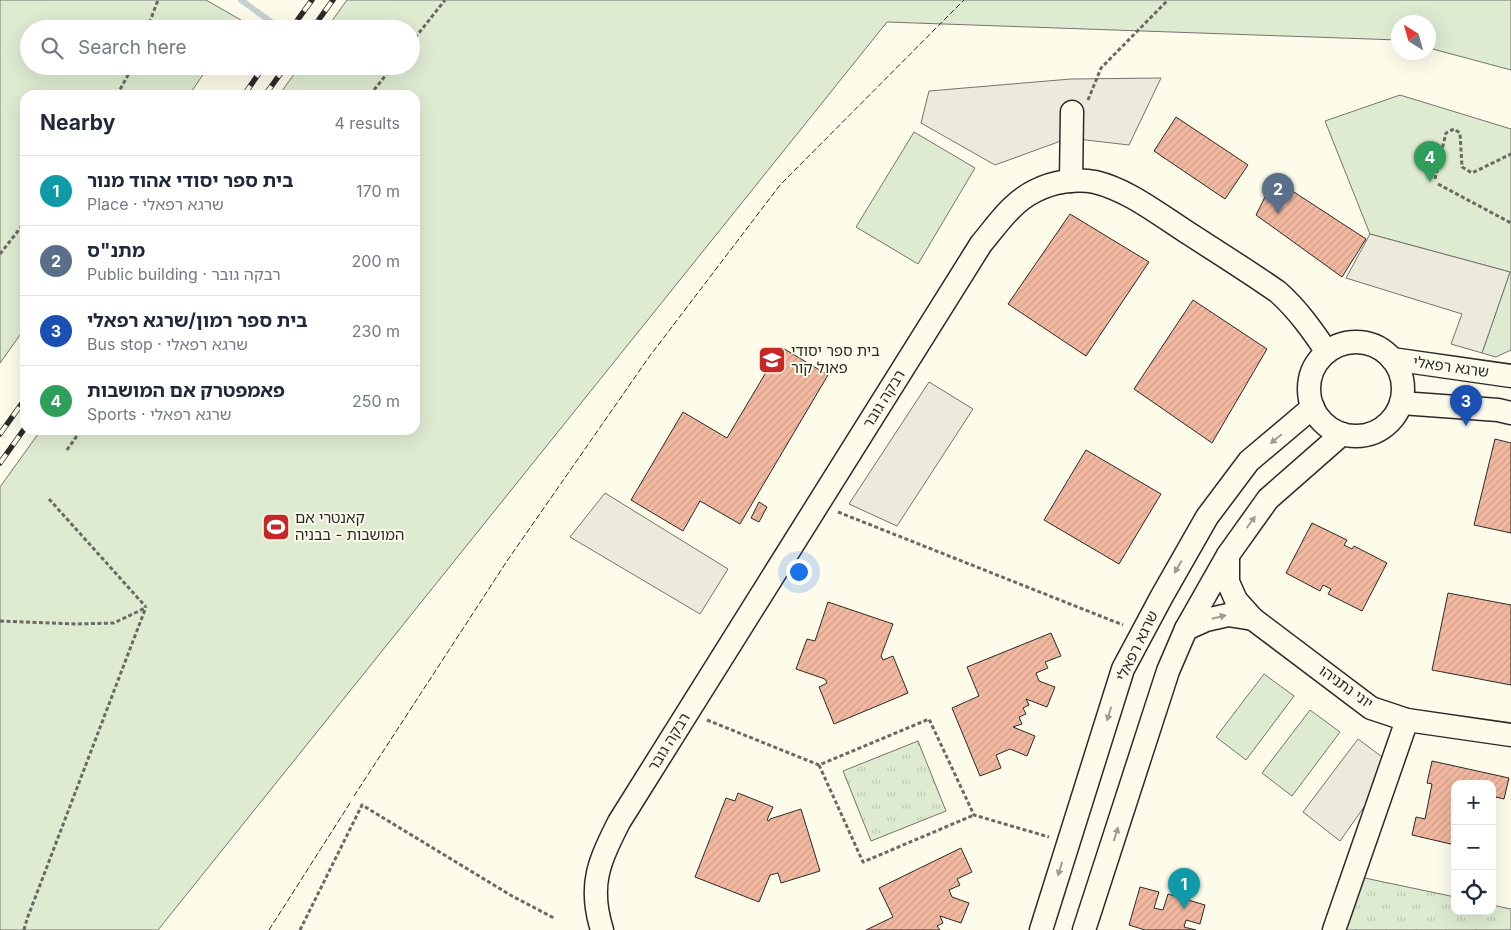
<!DOCTYPE html>
<meta charset="utf-8">
<style>
:root{--surface:#fff;--page:#f6f6f7;--text:#1f2937;--muted:#747a83;--line:#e0e1e3;--accent:#0f766e}
body{margin:0;font-family:Inter,"Noto Sans Hebrew",sans-serif;background:var(--page);color:var(--text)}
.controls{position:absolute;right:15px;bottom:15px;display:grid;overflow:hidden;border-radius:10px;box-shadow:0 5px 20px #0002}
.controls button{width:45px;height:45px;display:grid;place-items:center;padding:0;border:0;border-bottom:1px solid var(--line);background:var(--surface);color:var(--text);font:25px sans-serif}
.compass{position:absolute;left:1391px;top:15px;width:45px;height:45px;border-radius:50%;background:var(--surface);box-shadow:0 5px 20px #0002;rotate:323deg}
.you{position:absolute;left:798px;top:571px;width:18px;height:18px;margin:-12px;border:4px solid #fff;border-radius:50%;background:#1a73e8;box-shadow:0 0 0 8px #1a73e833}
.badge{display:grid;place-items:center;width:32px;height:32px;border-radius:50%;background:var(--accent);color:#fff;font-size:16px;font-weight:700}
.pin{position:absolute;translate:-50% -41px;filter:drop-shadow(0 1px 2px #0008)}
.pin::after{content:'';position:absolute;top:26px;width:18px;height:15px;background:inherit;clip-path:polygon(0 0,100% 0,50% 100%)}
.list{margin:0;padding:0;list-style:none}
h2{display:flex;justify-content:space-between;align-items:center;height:65px;margin:0;padding:0 20px;font-size:21px}
h2 small{font-size:16px;font-weight:400;color:var(--muted)}
.list li{display:grid;grid-template-columns:32px 1fr auto;gap:15px;align-items:center;box-sizing:border-box;height:70px;padding:0 20px;border-top:1px solid var(--line)}
.list b{display:block;font-size:19px;white-space:nowrap}
.list p{margin:0;font-size:16px;white-space:nowrap;color:var(--muted)}
.list em{font-size:16px;font-style:normal;color:var(--muted)}
.icon{flex:none;width:28px;height:28px;fill:none;stroke:currentColor;stroke-width:2;stroke-linecap:round;stroke-linejoin:round}
.map{position:relative;flex:none;width:1511px;height:930px;overflow:hidden}
.search{position:absolute;background:var(--surface);box-shadow:0 5px 20px #0002;left:20px;top:20px;width:400px;height:55px;display:flex;align-items:center;gap:12px;box-sizing:border-box;padding:0 18px;border-radius:28px;color:var(--muted);font-size:19px}
.panel{position:absolute;background:var(--surface);box-shadow:0 5px 20px #0002;left:20px;top:90px;width:400px;height:345px;border-radius:15px}
.map>svg:first-child{display:block}
.green{fill:#deebd1;stroke:#74746e}
.park{fill:url(#park-tufts);stroke:#74746e}
.parking{fill:#eceadb;stroke:#74746e}
.lines{fill:none;stroke-linecap:round;stroke-linejoin:round}
.stream{stroke:#c7d0d0;stroke-width:6}
.building{fill:url(#building-hatch);stroke:#2b2b2b}
.minor-casing{stroke:#2b2b2b;stroke-width:25}
.path{stroke:#6a6964;stroke-width:3;stroke-dasharray:4 2.5;stroke-linecap:butt}
.minor{stroke:#fdfbea;stroke-width:22}
.rail-casing{stroke:#2b2b2b;stroke-width:5.5}
.rail{stroke:#fdfbea;stroke-width:4;stroke-dasharray:11;stroke-linecap:butt}
.fence{stroke:#2b2b2b;stroke-width:1;stroke-dasharray:6 2.5;stroke-linecap:butt}
.oneway{fill:#9e9d94}
.labels{text-anchor:middle;stroke-width:4;stroke-linejoin:round;paint-order:stroke}
.poi-label{font-size:15px;fill:#2b2b2b;stroke:#fdfbea;text-anchor:start}
.street-label{font-size:15px;fill:#2b2b2b;stroke:#fdfbea}
</style>
<div class="map">
<svg width="1511" height="930" viewBox="0 0 1511 930">
<defs>
<pattern id="park-tufts" width="24" height="20" patternUnits="userSpaceOnUse" patternTransform="scale(1.25)"><rect width="24" height="20" fill="#deebd1"/><path d="M3 7l-1-3M5 7V3M7 7l1-3M15 17l-1-3M17 17v-4M19 17l1-3" fill="none" stroke="#bfcab4"/></pattern>
<pattern id="building-hatch" width="6" height="6" patternUnits="userSpaceOnUse" patternTransform="scale(1.25)"><rect width="6" height="6" fill="#f2b8a0"/><path d="M-1 1l2-2M0 6l6-6M5 7l2-2" fill="none" stroke="#d09e8a"/></pattern>
</defs>
<rect width="100%" height="100%" fill="#fdfbea"/>
<!-- green -->
<g class="green">
<path d="M0,0H206L241,20L235,29H29V66H209L189,95H25V328L0,363Z"/>
<path d="M347,0H1511V70L1429,48L1428,22H1398V40L887,22L158,930H0V487L41,430H415V95H279L300,66H411V29H326Z"/>
<path d="M1400,95L1511,129V350L1496,357L1482,353L1510,272L1370,234L1325,121Z"/>
<path d="M914,132L975,168L918,264L856,227Z"/>
<path d="M1264,674L1294,696L1246,760L1216,737Z"/>
<path d="M1310,710L1340,732L1292,796L1262,773Z"/>
</g>
<!-- park -->
<g class="park">
<path d="M918,741L946,811L871,841L843,771Z"/>
<path d="M1360,877L1455,897V911H1492V905L1511,909V930H1344Z"/>
</g>
<!-- parking -->
<g class="parking">
<path d="M1161,78L1129,145L1069,138L995,165L921,123L929,91L1071,79Z"/>
<path d="M1370,234L1510,272L1482,353L1451,344L1462,314L1346,278Z"/>
<path d="M929,382L973,409L897,526L849,504Z"/>
<path d="M605,493L728,569L700,614L570,537Z"/>
<path d="M1358,739L1389,762L1381,783L1340,841L1303,812Z"/>
</g>
<g class="lines">
<!-- stream -->
<path class="stream" d="M241,0L281,29"/>
</g>
<!-- building -->
<g class="building">
<path d="M1176,117L1248,165L1225,199L1154,151Z"/>
<path d="M1274,179L1366,239L1342,277L1256,215Z"/>
<path d="M1070,214L1149,262L1086,356L1008,304Z"/>
<path d="M1193,300L1267,349L1212,443L1134,389Z"/>
<path d="M781,347L828,375L740,524L700,501L683,531L631,500L683,412L727,438Z"/>
<path d="M1495,439L1511,443V533L1474,525Z"/>
<path d="M1086,450L1161,494L1119,564L1044,520Z"/>
<path d="M759,502L767,507L759,522L751,518Z"/>
<path d="M1312,523L1347,540L1344,545L1352,549L1354,546L1387,563L1362,611L1328,594L1331,589L1323,585L1320,591L1286,573Z"/>
<path d="M1448,593L1511,605V685L1432,670Z"/>
<path d="M828,602L893,624L881,656L883,660L893,656L908,693L834,724L819,687L827,683L825,679L796,669L807,639L815,641Z"/>
<path d="M1051,633L1061,656L1045,662L1048,668L1036,673L1039,681L1055,687L1047,707L1026,699L1029,705L1023,708L1026,714L1019,717L1022,724L1013,727L1035,736L1027,756L1010,749L996,755L1001,768L980,776L952,708L979,696L967,667Z"/>
<path d="M1432,761L1509,778L1504,799L1496,797L1492,814V784H1455V845L1412,835L1416,817L1425,819L1432,784L1427,783Z"/>
<path d="M738,793L773,807L767,820L769,821L770,819L801,809L820,871L781,883L778,873L770,875L759,902L695,877L726,798L735,801Z"/>
<path d="M961,848L972,872L957,879L960,885L949,890L952,897L969,903L961,923L940,916L943,923L937,926L940,930H866L893,917L879,888Z"/>
<path d="M1140,887L1159,892L1154,908L1163,910L1168,894L1205,905L1200,924L1186,920L1184,927L1196,930H1145L1129,925Z"/>
</g>
<g class="lines">
<!-- minor casing -->
<g class="minor-casing">
<g id="minor">
<path d="M1071,181L1072,112"/>
<circle cx="1356" cy="389" r="47"/>
<path d="M1392,359L1511,376"/>
<path d="M1401,403L1498,410L1511,413"/>
<path d="M1228,555V582L1236,600L1253,619L1371,708L1407,720L1511,735"/>
<path d="M1186,629L1206,620L1228,615L1253,619"/>
<path d="M602,930C588,885 599,862 619,822L981,244C997,225 1012,202 1035,191C1052,182 1076,178 1095,182C1128,190 1157,213 1185,231C1216,251 1248,271 1278,292C1298,310 1312,330 1327,352"/>
<path d="M1041,930L1123,669L1162,596L1207,517L1249,461L1313,407"/>
<path d="M1084,930L1168,671L1186,629L1228,555L1268,499L1342,434"/>
<path d="M1334,930L1407,720"/>
</g>
</g>
<!-- path -->
<g class="path">
<path d="M147,29L158,0"/>
<path d="M411,43L445,0"/>
<path d="M117,95L133,66"/>
<path d="M370,95L393,66"/>
<path d="M1088,100L1101,68L1168,0"/>
<path d="M1435,179L1446,133L1454,129L1460,133L1462,167L1472,173L1511,154"/>
<path d="M1438,184L1511,223"/>
<path d="M0,254L25,222"/>
<path d="M67,450L81,430"/>
<path d="M49,499L146,607"/>
<path d="M838,512L1123,625"/>
<path d="M0,621L77,624L114,623L145,608"/>
<path d="M707,720L819,765L929,719L974,815L1049,837"/>
<path d="M819,765L863,862L974,815"/>
<path d="M24,930L27,919L146,607"/>
<path d="M300,930L362,805L512,896L554,918"/>
</g>
<!-- minor -->
<use href="#minor" class="minor"/>
<!-- rail casing -->
<g class="rail-casing">
<g id="rail">
<path d="M291,29L312,0"/>
<path d="M312,29L333,0"/>
<path d="M244,95L264,66"/>
<path d="M265,95L286,66"/>
<path d="M0,434L25,399"/>
<path d="M0,463L25,428"/>
</g>
</g>
<!-- rail -->
<use href="#rail" class="rail"/>
<!-- fence -->
<g class="fence">
<path d="M354,796L507,561L649,357L780,185L964,0"/>
<path d="M269,930L350,803"/>
</g>
</g>
<!-- one-way arrows -->
<defs><path id="oneway-solid" d="M-6-.8H1V-3.2L6.5 0L1 3.2V.8H-6Z" transform="scale(1.25)"/></defs>
<g class="oneway">
<use href="#oneway-solid" transform="translate(1276 439) rotate(140)"/>
<use href="#oneway-solid" transform="translate(1251 522) rotate(-54)"/>
<use href="#oneway-solid" transform="translate(1178 567) rotate(120)"/>
<use href="#oneway-solid" transform="translate(1219 617) rotate(-14)"/>
<use href="#oneway-solid" transform="translate(1109 714) rotate(107)"/>
<use href="#oneway-solid" transform="translate(1116 834) rotate(-72)"/>
<use href="#oneway-solid" transform="translate(1060 869) rotate(107)"/>
</g>
<!-- icons -->
<defs>
<g id="school-square" transform="scale(1.4375)"><rect x="-9" y="-9" width="18" height="18" rx="4" fill="#c62828" stroke="#fdfbea"/><path d="M0-5L7-2L0 1L-7-2ZM-4 1L0 2.5L4 1V4Q0 6-4 4Z" fill="#fff"/></g>
<g id="stadium-square" transform="scale(1.4375)"><rect x="-9" y="-9" width="18" height="18" rx="4" fill="#c62828" stroke="#fdfbea"/><path d="M0-5a6.5 5 0 1 0 0 10a6.5 5 0 1 0 0-10ZM-3.5-1.8h7v3.6h-7Z" fill="#fff"/></g>
</defs>
<g fill-rule="evenodd">
<use href="#school-square" x="772" y="360"/>
<use href="#stadium-square" x="276" y="527"/>
</g>
<g class="labels">
<!-- poi labels -->
<g class="poi-label">
<text x="791" y="356">בית ספר יסודי<tspan x="791" dy="17">פאול קור</tspan></text>
<text x="295" y="523">קאנטרי אם<tspan x="295" dy="17">המושבות - בבניה</tspan></text>
</g>
<!-- street labels -->
<g class="street-label">
<text transform="translate(1451 367) rotate(8)" y="5">שרגא רפאלי</text>
<text transform="translate(884 399) rotate(-58)" y="5">רבקה גובר</text>
<text transform="translate(1137 646) rotate(-64)" y="5">שרגא רפאלי</text>
<text transform="translate(1346 687) rotate(36)" y="5">יוני נתניהו</text>
<text transform="translate(669 742) rotate(-58)" y="5">רבקה גובר</text>
</g>
</g>
</svg>
<div class="controls">
<button>+</button>
<button>−</button>
<button><svg class="icon" aria-label="locate" viewBox="0 0 24 24"><circle cx="12" cy="12" r="6"/><path d="M12 2v4M12 18v4M2 12h4M18 12h4"/></svg></button>
</div>
<svg class="compass" viewBox="-18 -18 36 36"><path d="M0-13l5 13h-10z" fill="#e53935"/><path d="M0 13l5-13h-10z" fill="#747a83"/></svg>
<div class="you"></div>
<div class="pin badge" style="left:1184px;top:909px;background:#0f9aa8">1</div>
<div class="pin badge" style="left:1278px;top:214px;background:#5c6f8a">2</div>
<div class="pin badge" style="left:1466px;top:426px;background:#1a4fb4">3</div>
<div class="pin badge" style="left:1430px;top:182px;background:#2e9e5b">4</div>
<div class="search"><svg class="icon" aria-label="search" viewBox="0 0 24 24"><circle cx="10" cy="10" r="6"/><path d="M15 15l6 6"/></svg>Search here</div>
<section class="panel">
<h2>Nearby<small>4 results</small></h2>
<ul class="list">
<li><span class="badge" style="background:#0f9aa8">1</span><div><b>בית ספר יסודי אהוד מנור</b><p>Place · שרגא רפאלי</p></div><em>170 m</em></li>
<li><span class="badge" style="background:#5c6f8a">2</span><div><b>מתנ&quot;ס</b><p>Public building · רבקה גובר</p></div><em>200 m</em></li>
<li><span class="badge" style="background:#1a4fb4">3</span><div><b>בית ספר רמון/שרגא רפאלי</b><p>Bus stop · שרגא רפאלי</p></div><em>230 m</em></li>
<li><span class="badge" style="background:#2e9e5b">4</span><div><b>פאמפטרק אם המושבות</b><p>Sports · שרגא רפאלי</p></div><em>250 m</em></li>
</ul>
</section>
</div>
